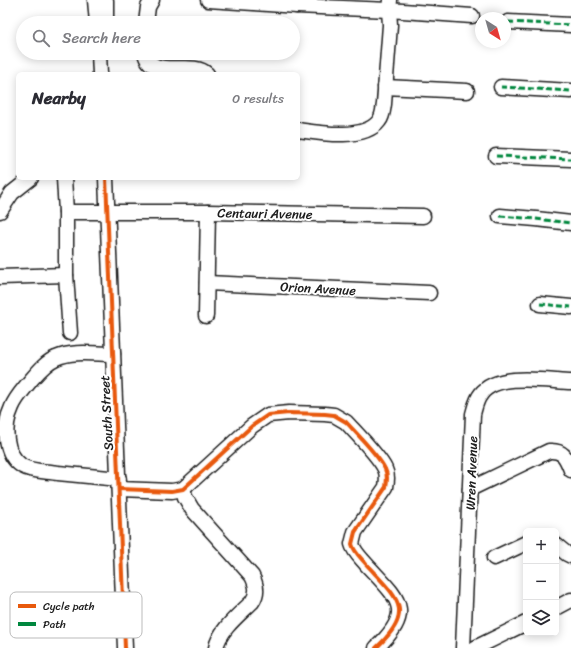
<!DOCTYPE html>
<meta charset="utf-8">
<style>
:root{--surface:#fff;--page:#f2f2f3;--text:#2b2b33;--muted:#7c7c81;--line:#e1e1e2}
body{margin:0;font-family:Sriracha,sans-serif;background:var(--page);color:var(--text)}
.controls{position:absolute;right:12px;bottom:12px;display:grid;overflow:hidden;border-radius:6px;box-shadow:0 2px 10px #0003}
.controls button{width:36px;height:36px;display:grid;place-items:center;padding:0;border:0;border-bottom:1px solid var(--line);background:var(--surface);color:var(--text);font:20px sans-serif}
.compass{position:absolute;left:475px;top:12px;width:36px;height:36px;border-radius:50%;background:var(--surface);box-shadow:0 2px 10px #0003;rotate:143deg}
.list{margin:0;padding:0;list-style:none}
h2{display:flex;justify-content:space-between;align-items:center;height:52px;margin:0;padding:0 16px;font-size:17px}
h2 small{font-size:13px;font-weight:400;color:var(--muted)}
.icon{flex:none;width:22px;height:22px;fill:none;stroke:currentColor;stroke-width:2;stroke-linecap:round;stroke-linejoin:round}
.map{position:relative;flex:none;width:571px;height:648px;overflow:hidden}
.search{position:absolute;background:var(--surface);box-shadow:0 2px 10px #0003;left:16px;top:16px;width:284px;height:44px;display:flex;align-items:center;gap:10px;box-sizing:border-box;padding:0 14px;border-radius:22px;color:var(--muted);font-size:15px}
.panel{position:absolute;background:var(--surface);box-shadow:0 2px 10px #0003;left:16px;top:72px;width:284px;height:108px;border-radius:6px}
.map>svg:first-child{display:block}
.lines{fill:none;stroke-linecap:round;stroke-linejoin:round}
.minor-casing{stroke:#1c1c1c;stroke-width:17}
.minor{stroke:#fff;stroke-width:14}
.quiet{stroke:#00873e;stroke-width:3;stroke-dasharray:6 3;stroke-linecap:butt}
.cycleway-casing{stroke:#fff;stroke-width:6}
.cycleway{stroke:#e8590c;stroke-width:4}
.labels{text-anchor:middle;stroke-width:4;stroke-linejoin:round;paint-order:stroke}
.street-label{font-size:13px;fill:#1c1c1c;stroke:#fff}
.key{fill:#fff;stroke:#bbb;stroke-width:1}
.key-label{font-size:11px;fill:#1c1c1c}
</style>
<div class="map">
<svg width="571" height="648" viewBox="0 0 571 648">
<rect width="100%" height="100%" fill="#fff"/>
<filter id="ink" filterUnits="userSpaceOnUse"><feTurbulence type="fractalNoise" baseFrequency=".025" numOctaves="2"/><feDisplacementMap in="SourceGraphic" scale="8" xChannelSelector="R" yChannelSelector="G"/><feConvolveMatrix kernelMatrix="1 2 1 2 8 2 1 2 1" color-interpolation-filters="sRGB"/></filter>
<g filter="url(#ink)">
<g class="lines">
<!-- minor casing -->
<g class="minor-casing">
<g id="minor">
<path d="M95,0L97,23"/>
<path d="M106,0V23"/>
<path d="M208,0L297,6"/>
<path d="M297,0V6L389,10L390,25L384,104C383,110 383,116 379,121C364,141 319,133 298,130"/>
<path d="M390,0L389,10L472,16"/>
<path d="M508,22L571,25"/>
<path d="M146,23L148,7L152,0"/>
<path d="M99,53L100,74"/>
<path d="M145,53C151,81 192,59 207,74"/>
<path d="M385,87L467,91"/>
<path d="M501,87L571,91"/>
<path d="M496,156L571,159"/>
<path d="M64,178L66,212V275L70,333"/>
<path d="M106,178L125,648"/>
<path d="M0,211L12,193L31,178"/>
<path d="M66,212H208L423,216"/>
<path d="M500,216L536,219L571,223"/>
<path d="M0,277L66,275"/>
<path d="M207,283L429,293"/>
<path d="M540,304L571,307"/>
<path d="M206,316L208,212"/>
<path d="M113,354C95,354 73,350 56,358C46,362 38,372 31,380C24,389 16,397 12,407C3,426 4,454 22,466C32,472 47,471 58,473C78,475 99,477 119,479"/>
<path d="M119,489L172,491L183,489L252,426L268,415L289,413L325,414L334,415L346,422C357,434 379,456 385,469C388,475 387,481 386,487L355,532L352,544C354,552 361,558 366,564C397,598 417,610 376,648"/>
<path d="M183,489L185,497L192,509L252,576C257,586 258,593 252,602C240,614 219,630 216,648"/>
<path d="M470,489L549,451C563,450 566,457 571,470"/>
<path d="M556,545L567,554L571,556"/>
<path d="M494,558L526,543"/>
<path d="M556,608L571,600"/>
<path d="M463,648L473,414C475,407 476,400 481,394C497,372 546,381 571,382"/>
<path d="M475,648L526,623"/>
</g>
</g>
<!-- minor -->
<use href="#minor" class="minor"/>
<!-- quiet -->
<g class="quiet">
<path d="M508,22L571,25"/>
<path d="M501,87L571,91"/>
<path d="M496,156L571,159"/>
<path d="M500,216L536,219L571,223"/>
<path d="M540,304L571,307"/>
</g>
<!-- cycleway casing -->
<g class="cycleway-casing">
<g id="cycleway">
<path d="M106,178L125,648"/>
<path d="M119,489L172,491L183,489L252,426L268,415L289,413L325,414L334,415L346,422C357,434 379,456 385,469C388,475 387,481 386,487L355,532L352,544C354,552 361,558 366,564C397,598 417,610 376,648"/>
</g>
</g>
<!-- cycleway -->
<use href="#cycleway" class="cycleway"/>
</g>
</g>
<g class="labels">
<!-- street labels -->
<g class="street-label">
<text transform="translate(265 213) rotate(1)" y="5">Centauri Avenue</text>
<text transform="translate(318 288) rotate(3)" y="5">Orion Avenue</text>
<text transform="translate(106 413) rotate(-93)" y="5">South Street</text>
<text transform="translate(471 473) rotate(-88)" y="5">Wren Avenue</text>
</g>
</g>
<!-- legend -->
<rect x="10" y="592" width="132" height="46" rx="6" class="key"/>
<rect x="18" y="604" width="18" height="4" fill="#e8590c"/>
<rect x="18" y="622" width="18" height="4" fill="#00873e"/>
<g class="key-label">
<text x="43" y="610">Cycle path</text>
<text x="43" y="628">Path</text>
</g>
</svg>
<div class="controls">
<button>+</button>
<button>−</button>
<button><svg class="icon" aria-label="layers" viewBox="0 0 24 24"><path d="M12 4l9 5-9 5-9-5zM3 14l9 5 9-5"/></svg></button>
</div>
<svg class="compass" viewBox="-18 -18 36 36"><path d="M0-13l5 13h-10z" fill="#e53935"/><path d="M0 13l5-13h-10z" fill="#7c7c81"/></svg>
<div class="search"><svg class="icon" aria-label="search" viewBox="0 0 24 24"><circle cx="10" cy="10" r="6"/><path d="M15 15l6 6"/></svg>Search here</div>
<section class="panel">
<h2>Nearby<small>0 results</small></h2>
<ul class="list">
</ul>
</section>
</div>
